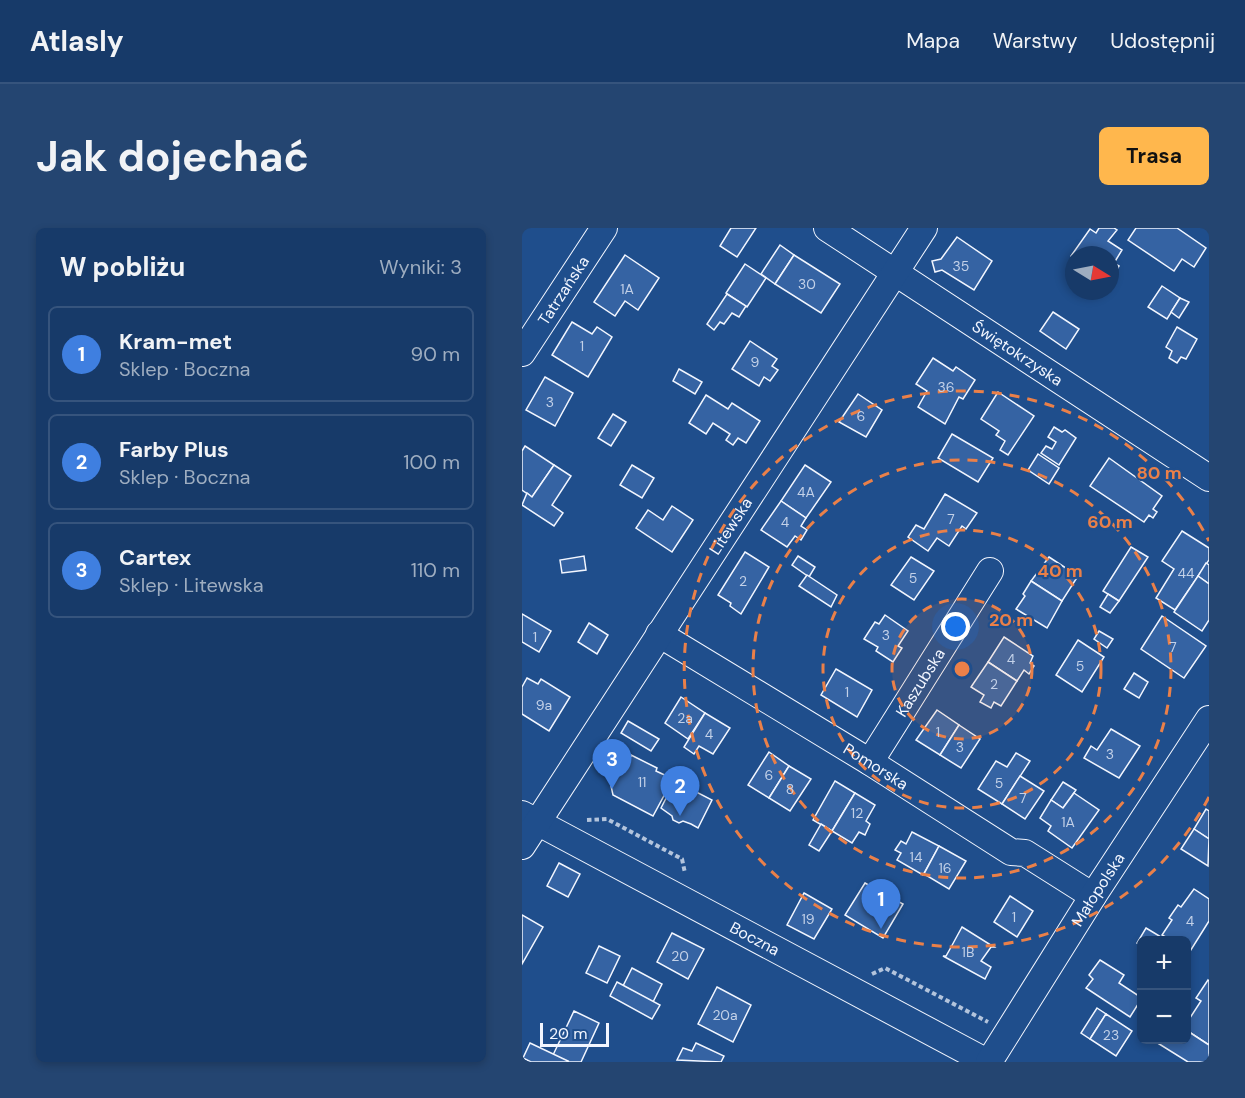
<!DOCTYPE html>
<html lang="pl">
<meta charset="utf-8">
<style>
:root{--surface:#173a69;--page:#244571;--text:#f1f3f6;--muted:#9eadc0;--line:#36547d;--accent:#ffb74d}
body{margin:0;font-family:"DM Sans",sans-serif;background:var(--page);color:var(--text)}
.controls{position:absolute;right:18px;bottom:18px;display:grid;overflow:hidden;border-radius:9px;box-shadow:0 3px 9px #0003}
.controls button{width:54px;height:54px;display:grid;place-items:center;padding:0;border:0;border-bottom:2px solid var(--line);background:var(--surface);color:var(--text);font:30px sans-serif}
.compass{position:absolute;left:543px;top:18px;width:54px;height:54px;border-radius:50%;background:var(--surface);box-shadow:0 3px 9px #0003;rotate:100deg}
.scale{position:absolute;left:18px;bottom:15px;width:69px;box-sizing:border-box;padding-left:6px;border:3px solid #f2f6ff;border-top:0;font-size:16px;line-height:21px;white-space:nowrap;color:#f2f6ff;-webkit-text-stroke:4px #1f4e8c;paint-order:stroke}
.you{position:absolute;left:434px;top:399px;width:21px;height:21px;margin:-15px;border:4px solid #fff;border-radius:50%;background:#1a73e8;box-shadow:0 0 0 9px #1a73e833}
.badge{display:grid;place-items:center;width:39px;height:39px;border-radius:50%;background:var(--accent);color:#fff;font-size:20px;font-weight:700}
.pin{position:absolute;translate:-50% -50px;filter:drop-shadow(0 2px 3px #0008)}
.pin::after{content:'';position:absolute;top:32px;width:21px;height:18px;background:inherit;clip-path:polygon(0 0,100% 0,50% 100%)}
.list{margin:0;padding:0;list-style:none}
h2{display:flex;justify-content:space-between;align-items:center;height:78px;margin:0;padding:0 24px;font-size:26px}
h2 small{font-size:20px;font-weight:400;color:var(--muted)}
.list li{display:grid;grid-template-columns:39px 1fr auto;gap:18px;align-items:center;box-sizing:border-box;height:96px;margin:0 12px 12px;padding:0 12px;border:2px solid var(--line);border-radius:9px}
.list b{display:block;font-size:22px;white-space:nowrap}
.list p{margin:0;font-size:20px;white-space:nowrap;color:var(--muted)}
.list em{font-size:20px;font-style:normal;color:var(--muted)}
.map{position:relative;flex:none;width:687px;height:834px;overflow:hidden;border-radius:9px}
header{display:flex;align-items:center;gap:36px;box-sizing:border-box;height:84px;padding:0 30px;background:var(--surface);border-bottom:2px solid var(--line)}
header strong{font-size:28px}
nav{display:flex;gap:33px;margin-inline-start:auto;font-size:21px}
.intro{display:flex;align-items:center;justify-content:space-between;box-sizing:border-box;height:144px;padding:0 36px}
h1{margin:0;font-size:42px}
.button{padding:15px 27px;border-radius:9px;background:var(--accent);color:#111;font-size:21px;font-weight:700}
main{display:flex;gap:36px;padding:0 36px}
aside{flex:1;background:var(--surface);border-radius:9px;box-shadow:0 3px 9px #0003}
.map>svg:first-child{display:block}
.building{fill:#3563a3;stroke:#f2f6ff;stroke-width:1.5}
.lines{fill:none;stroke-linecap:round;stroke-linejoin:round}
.minor-casing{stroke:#f2f6ff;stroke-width:28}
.path{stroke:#b3c4dc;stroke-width:4;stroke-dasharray:4.5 3;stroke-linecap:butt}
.minor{stroke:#1f4e8c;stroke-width:26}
.ring{fill:none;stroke:#ea8049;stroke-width:3;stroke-dasharray:10 8}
.labels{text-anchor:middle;stroke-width:4.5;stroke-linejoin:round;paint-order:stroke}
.number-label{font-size:14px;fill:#c3d1e8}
.street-label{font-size:16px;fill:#f2f6ff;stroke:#1f4e8c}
.centre{fill:#ea8049;stroke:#1f4e8c;stroke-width:3}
.ring-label{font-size:18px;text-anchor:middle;font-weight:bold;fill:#ea8049;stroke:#1f4e8c;stroke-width:4.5;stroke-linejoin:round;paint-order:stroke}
</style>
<header>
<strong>Atlasly</strong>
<nav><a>Mapa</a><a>Warstwy</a><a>Udostępnij</a></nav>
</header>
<div class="intro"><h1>Jak dojechać</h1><a class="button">Trasa</a></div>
<main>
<aside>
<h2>W pobliżu<small>Wyniki: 3</small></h2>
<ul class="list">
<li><span class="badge" style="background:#3f7fe0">1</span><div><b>Kram-met</b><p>Sklep · Boczna</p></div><em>90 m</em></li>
<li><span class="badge" style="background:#3f7fe0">2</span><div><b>Farby Plus</b><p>Sklep · Boczna</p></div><em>100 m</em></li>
<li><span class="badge" style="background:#3f7fe0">3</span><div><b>Cartex</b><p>Sklep · Litewska</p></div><em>110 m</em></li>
</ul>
</aside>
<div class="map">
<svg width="687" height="834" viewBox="0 0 687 834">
<rect width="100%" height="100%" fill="#1f4e8c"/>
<!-- building -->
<g class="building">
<path d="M209,0H234L215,29L198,18Z"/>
<path d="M577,0H592L595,2L586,13L600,22L592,35L597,38L588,54V27H552V30L549,28L568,1L574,5Z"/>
<path d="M614,0H655L684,20L672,39L660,31L652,43L606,12Z"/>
<path d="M435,9L470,33L452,62L420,42L413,44L410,33L419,31Z"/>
<path d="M258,17L272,27L253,56L239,46Z"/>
<path d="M103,27L137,50L116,82L103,73L93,88L72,74Z"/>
<path d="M272,27L318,56L299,85L253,56Z"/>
<path d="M223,36L244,50L225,79L204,65Z"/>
<path d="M640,58L658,70L645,91L626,79Z"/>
<path d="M205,66L224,78L217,89L210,85L202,96L198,94L192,102L185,96Z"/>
<path d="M658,70L667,74L657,90L649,84Z"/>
<path d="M531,84L557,101L544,121L518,103Z"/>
<path d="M50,94L70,106L75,99L90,109L66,149L30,127Z"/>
<path d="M655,99L675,111L664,131L659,129L655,135L647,130L650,123L644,119Z"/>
<path d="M228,113L255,131L250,138L256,142L248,153L242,149L237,158L210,141Z"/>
<path d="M411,130L431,143L434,139L453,152L441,171L437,169L423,196L396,179L405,163L394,156Z"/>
<path d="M157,141L180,154L173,166L151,153Z"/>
<path d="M23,149L51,165L33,198L4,182Z"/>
<path d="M476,164L512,188L486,227L478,222L483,213L474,207L477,203L459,191Z"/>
<path d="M336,166L360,182L344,209L317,194Z"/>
<path d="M184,167L206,181L210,175L238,193L224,215L216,210L211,217L204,212L208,206L191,195L184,206L167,195Z"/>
<path d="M91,186L104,194L89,218L76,210Z"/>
<path d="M532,199L540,204L543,202L554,210L537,237L519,225L524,218L530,221L534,214L526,209Z"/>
<path d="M430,206L471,230L456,254L416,230Z"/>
<path d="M3,218L32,237L10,269L0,262V223Z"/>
<path d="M516,226L537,240L527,256L506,242Z"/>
<path d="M587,230L640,268L631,281L635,284L631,290L627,287L622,294L568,258Z"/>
<path d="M32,237L49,248L30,277L41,285L32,298L0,277L5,265L10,269Z"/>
<path d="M110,237L132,250L120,270L98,257Z"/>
<path d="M283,237L309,254L284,290L259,273Z"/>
<path d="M423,266L455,285L444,301L440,298L427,318L415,310L406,323L386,309L394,297L402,301Z"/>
<path d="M259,273L284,290L279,298L285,302L279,312L273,308L265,319L239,302Z"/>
<path d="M150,278L171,292L150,324L114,300L126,282L141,292Z"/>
<path d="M660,303L687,320V332L653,382L634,370L652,341L640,333Z"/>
<path d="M609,319L626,329L597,373L581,363Z"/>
<path d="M223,324L247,339L219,386L208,378L209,375L196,367Z"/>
<path d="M62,328L64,342L40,345L38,332Z"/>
<path d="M276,328L293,339L287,349L270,337Z"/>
<path d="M389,329L412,343L392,372L369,357Z"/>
<path d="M527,329L556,348L540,373L509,353Z"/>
<path d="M684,335L687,337V356L676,348Z"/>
<path d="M285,347L315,367L309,379L277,358Z"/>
<path d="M676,348L687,356V392L680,403L652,384Z"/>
<path d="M509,353L540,373L525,400L494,381L503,368L501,366Z"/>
<path d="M586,366L597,373L588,385L578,379Z"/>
<path d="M0,386L29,403L17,424L0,414Z"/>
<path d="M363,387L386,403L376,418L380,420L371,434L354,423L356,419L342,411L353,394L357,396Z"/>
<path d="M640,388L684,418L662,450L619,421Z"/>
<path d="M67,395L86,407L75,426L56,414Z"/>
<path d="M577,403L591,411L585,420L572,411Z"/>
<path d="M482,409L511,428L508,435L512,438L507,446L502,442L495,453L466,434Z"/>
<path d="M556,412L582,429L560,464L534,447Z"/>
<path d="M466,434L495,453L479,478L472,474L469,480L458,474L462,467L449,459Z"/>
<path d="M314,441L350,462L335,489L299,467Z"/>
<path d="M612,445L626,454L617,470L602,461Z"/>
<path d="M5,450L16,456L19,451L48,469L27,503L0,486V459Z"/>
<path d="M159,469L183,485L166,511L143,495Z"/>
<path d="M415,482L437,497L418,527L394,512Z"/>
<path d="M183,485L208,500L191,526L177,518L172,526L162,519Z"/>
<path d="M106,493L137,511L129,523L99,505Z"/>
<path d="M437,497L458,511L439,540L418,527Z"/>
<path d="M589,501L618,518L597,550L562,530L569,518L575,522Z"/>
<path d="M247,524L267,538L247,570L226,557Z"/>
<path d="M494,525L508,533L480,576L456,561L474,533L485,539Z"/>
<path d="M107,526L135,540L134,543L149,550L150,548L152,549L131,588L91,567L89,558L109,528Z"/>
<path d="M267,538L289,551L268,583L247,570Z"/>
<path d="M498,548L522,563L503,591L480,576Z"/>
<path d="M153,553L190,572L176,600L169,596L161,593L157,595L151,592L150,588L139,580Z"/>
<path d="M313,553L333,565L310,603L291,592Z"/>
<path d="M541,554L554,562L541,580L529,572Z"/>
<path d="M333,565L353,577L344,593L348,596L343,607L337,604L330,615L310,603Z"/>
<path d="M552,565L577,582L550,620L526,603L529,598L518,590L529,572L541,580Z"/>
<path d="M684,581L687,583V611L672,601Z"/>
<path d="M299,596L310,603L297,623L287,617Z"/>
<path d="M672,601L687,611L686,638L659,621Z"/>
<path d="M390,604L417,618L401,647L375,632L379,625L373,622L379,613L384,616Z"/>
<path d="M417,618L444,633L427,661L402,646Z"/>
<path d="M37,635L58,646L46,669L25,658Z"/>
<path d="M343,655L381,676L361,710L323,687Z"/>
<path d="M672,661L687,671V693L667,725L664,723V712H649L640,707L650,692L647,690L656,677L659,679Z"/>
<path d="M282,665L310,681L292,711L265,697Z"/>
<path d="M488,668L511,683L495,709L472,694Z"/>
<path d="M0,687L21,699L0,736Z"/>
<path d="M440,699L472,719H469L459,733L469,739L463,751L421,728H424L428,721Z"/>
<path d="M624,700L644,712H620V719L615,715Z"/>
<path d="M150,705L182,721L166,751L135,734Z"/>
<path d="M77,718L98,728L85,755L64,745Z"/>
<path d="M578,732L602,747L597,755L620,770L608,789L564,760L571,751L567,747Z"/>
<path d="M110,740L140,756L131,774L101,758Z"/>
<path d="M686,752L687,753V817L664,802V796L679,773L674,770Z"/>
<path d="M95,754L138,777L130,791L88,768Z"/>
<path d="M195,759L229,777L211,814L176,796Z"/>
<path d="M575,780L584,786L568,811L559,805Z"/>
<path d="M52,783L77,795L59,834H47L31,827Z"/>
<path d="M584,786L610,803L594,828L568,811Z"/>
<path d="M664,802L687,817V834H666L634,814L636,812H664Z"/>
<path d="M8,815L46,833L45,834H9L1,830Z"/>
<path d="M174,815L202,828L199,834L155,832L161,820L170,823Z"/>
</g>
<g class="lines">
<!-- minor casing -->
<g class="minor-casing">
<g id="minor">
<path id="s1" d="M305,0L687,250"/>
<path id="s2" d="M0,125L82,0"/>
<path id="s3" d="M137,406L348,534L489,624L503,625L571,668"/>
<path id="s4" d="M348,534L468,343"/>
<path id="s5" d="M0,586L465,834"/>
<path id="s6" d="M0,618L402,0"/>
<path id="s7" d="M467,834L571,668L687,491"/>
</g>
</g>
<!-- path -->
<g class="path">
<path d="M65,592L85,591L160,631L163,645"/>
<path d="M350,746L363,740L466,794"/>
</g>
<!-- minor -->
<use href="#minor" class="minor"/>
</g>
<!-- distance rings -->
<circle cx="440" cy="441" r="70" fill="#ea8049" fill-opacity=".12"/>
<g class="ring">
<circle cx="440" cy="441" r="70"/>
<circle cx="440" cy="441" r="139"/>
<circle cx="440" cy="441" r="209"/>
<path d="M687 569A278 278 0 1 1 687 313"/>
</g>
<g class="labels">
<!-- number labels -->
<g class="number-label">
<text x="439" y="43">35</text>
<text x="285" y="61">30</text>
<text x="105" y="66">1A</text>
<text x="60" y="123">1</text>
<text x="233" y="139">9</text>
<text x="424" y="164">36</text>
<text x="28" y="179">3</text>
<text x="339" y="193">6</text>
<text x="284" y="269">4A</text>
<text x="429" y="296">7</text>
<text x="263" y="299">4</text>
<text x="664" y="350">44</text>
<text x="391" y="355">5</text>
<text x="221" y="358">2</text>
<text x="364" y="412">3</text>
<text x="13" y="414">1</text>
<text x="651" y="424">7</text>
<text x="489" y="436">4</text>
<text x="558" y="443">5</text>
<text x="472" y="461">2</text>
<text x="325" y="469">1</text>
<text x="22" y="482">9a</text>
<text x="163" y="495">2a</text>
<text x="416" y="509">1</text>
<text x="187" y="511">4</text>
<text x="438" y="524">3</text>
<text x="588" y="531">3</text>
<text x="247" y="552">6</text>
<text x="120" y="559">11</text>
<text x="477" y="560">5</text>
<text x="268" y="566">8</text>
<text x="501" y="575">7</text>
<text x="335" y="590">12</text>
<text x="546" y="599">1A</text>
<text x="394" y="634">14</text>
<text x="423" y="645">16</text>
<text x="492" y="694">1</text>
<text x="286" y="696">19</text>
<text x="668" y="698">4</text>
<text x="446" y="729">1B</text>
<text x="158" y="733">20</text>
<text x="203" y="792">20a</text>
<text x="589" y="812">23</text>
</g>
<!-- street labels -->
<g class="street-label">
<text dy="6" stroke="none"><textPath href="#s2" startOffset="75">Tatrzańska</textPath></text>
<text dy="6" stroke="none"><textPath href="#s1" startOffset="228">Świętokrzyska</textPath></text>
<text dy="6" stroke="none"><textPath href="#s6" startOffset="382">Litewska</textPath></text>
<text dy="6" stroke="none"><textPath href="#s4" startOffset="94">Kaszubska</textPath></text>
<text dy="6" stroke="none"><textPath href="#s3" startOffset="254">Pomorska</textPath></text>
<text dy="6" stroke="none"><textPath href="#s7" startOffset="204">Małopolska</textPath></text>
<text dy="6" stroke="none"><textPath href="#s5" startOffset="264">Boczna</textPath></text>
</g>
</g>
<circle cx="440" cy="441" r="9" class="centre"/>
<g class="ring-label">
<text x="637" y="251">80 m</text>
<text x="588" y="300">60 m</text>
<text x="538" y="349">40 m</text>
<text x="489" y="398">20 m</text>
</g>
</svg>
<div class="controls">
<button>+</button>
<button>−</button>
</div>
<svg class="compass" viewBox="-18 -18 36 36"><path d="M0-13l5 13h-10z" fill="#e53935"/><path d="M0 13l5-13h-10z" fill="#9eadc0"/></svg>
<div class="scale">20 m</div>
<div class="you"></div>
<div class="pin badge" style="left:359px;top:701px;background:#3f7fe0">1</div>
<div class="pin badge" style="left:158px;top:588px;background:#3f7fe0">2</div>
<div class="pin badge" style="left:90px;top:561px;background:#3f7fe0">3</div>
</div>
</main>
